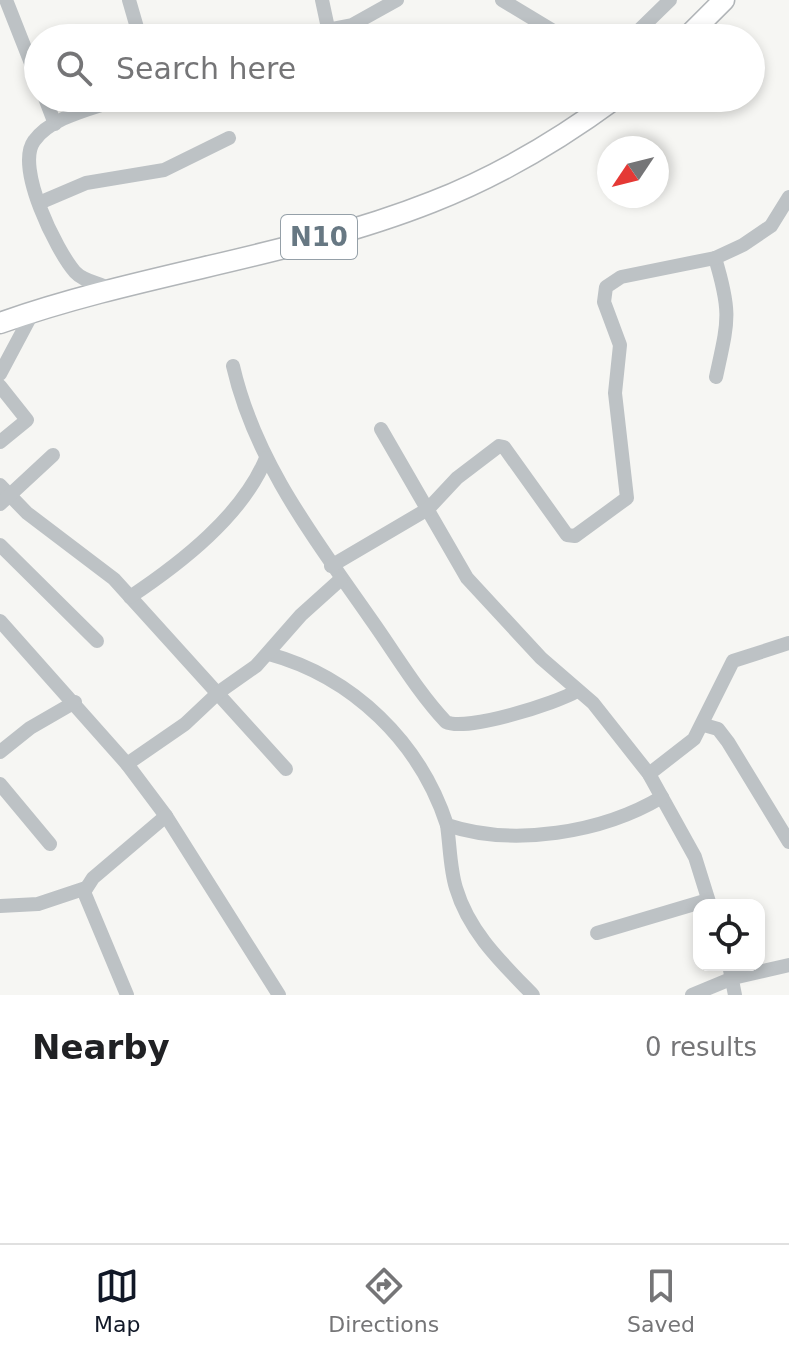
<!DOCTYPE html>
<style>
:root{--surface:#fff;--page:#f6f6f6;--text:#202124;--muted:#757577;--line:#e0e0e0;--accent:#111827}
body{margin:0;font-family:"DejaVu Sans",sans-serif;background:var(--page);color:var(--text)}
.controls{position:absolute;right:24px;bottom:24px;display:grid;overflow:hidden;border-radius:16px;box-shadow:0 4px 12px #0003}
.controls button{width:72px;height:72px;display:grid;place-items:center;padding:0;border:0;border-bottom:2px solid var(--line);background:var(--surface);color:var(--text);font:40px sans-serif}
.compass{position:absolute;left:597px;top:136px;width:72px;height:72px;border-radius:50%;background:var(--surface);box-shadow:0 4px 12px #0003;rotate:235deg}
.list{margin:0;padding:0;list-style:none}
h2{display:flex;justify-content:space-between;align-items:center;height:104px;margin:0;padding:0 32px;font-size:34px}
h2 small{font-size:26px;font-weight:400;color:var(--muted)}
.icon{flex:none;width:44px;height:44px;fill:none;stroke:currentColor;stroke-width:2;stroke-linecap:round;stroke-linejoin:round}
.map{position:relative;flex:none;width:789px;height:995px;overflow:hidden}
.search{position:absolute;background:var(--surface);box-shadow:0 4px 12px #0003;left:24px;right:24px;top:24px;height:88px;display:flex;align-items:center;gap:20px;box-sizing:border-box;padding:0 28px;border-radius:44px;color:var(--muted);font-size:30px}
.sheet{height:248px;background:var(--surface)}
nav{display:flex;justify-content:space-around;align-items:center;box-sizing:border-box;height:112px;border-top:2px solid var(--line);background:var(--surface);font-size:22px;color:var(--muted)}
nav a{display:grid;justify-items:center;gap:4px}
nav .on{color:var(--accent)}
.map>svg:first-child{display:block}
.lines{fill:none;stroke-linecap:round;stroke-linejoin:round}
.highway-casing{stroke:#b1b5b8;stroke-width:23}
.minor{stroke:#bdc2c5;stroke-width:14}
.highway{stroke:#fff;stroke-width:20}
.labels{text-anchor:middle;stroke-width:8;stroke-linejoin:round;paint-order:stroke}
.shield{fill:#fff;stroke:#95a0a8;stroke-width:2}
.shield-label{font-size:26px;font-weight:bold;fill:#677883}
</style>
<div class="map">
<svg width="789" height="995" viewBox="0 0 789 995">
<rect width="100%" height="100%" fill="#f6f6f3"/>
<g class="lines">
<!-- highway casing -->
<g class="highway-casing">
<g id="highway">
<path d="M686,38L724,0"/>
<path d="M0,323C141,273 293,257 432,202C499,176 559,140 616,98"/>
</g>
</g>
<!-- minor -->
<g class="minor">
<path d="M6,0L38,81"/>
<path d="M129,0L140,38"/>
<path d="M322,0L328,28"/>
<path d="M502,0L565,38"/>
<path d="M285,38L352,25L397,0"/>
<path d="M631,38L670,0"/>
<path d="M45,98L55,124"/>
<path d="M39,203L86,183L164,170L229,138"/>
<path d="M715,258C732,314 728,321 716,377"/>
<path d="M113,291C101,282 85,283 75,272C56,250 15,167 34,141C51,116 96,108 122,98"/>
<path d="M233,366C255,462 315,539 370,618C395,653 417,691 446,722C466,732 557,703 577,691"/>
<path d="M0,374L33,312"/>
<path d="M0,386L27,420L0,442"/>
<path d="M381,429L467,578L541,658L593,703L649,774L695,857L710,905"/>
<path d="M0,485L27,513L114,579L286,769"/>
<path d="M0,504L53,455"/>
<path d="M0,545L97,641"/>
<path d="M331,566L428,509L457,478L499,446L504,447L567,535L575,536L627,498L615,393L620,345L604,302L606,287L621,277L715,258L743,245L771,226L789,197"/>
<path d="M130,597C181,563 243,515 266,458"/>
<path d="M0,621L127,764L166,816L279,995"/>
<path d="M269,654C353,677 420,742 447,825C513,847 602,833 662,797"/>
<path d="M704,725L718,729L728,742L789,842"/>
<path d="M0,752L30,728L75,702"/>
<path d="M127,764L185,724L219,692L256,666L301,615L341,579"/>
<path d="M649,774L694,739L733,661L789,643"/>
<path d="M0,784L50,844"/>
<path d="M447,825C450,846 450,869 456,888C469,932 502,963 533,995"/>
<path d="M0,906L38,904L86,888"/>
<path d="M597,933L708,900"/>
<path d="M729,965L735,995"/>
<path d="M127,995L84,892L93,878L166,816"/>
<path d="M692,995L733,978L789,965"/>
</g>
<!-- highway -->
<use href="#highway" class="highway"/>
</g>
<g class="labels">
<!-- shield labels -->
<rect class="shield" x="281" y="215" width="76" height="44" rx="6"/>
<g class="shield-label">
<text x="319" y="246">N10</text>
</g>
</g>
</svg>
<div class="controls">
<button><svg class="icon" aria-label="locate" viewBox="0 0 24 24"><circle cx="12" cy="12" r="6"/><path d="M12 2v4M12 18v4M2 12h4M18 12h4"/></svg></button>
</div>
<svg class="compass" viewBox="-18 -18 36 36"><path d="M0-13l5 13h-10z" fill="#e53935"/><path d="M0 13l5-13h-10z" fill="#757577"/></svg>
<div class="search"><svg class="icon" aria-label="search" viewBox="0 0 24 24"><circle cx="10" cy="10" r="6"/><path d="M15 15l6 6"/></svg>Search here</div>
</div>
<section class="sheet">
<h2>Nearby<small>0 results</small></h2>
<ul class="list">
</ul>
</section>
<nav>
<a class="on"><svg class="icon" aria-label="map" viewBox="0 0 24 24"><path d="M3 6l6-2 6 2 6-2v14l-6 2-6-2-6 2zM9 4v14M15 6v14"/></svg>Map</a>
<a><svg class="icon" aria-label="directions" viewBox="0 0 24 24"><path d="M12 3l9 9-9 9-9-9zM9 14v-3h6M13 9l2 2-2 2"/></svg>Directions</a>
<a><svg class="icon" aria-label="saved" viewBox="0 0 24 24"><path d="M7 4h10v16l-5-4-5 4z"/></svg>Saved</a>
</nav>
